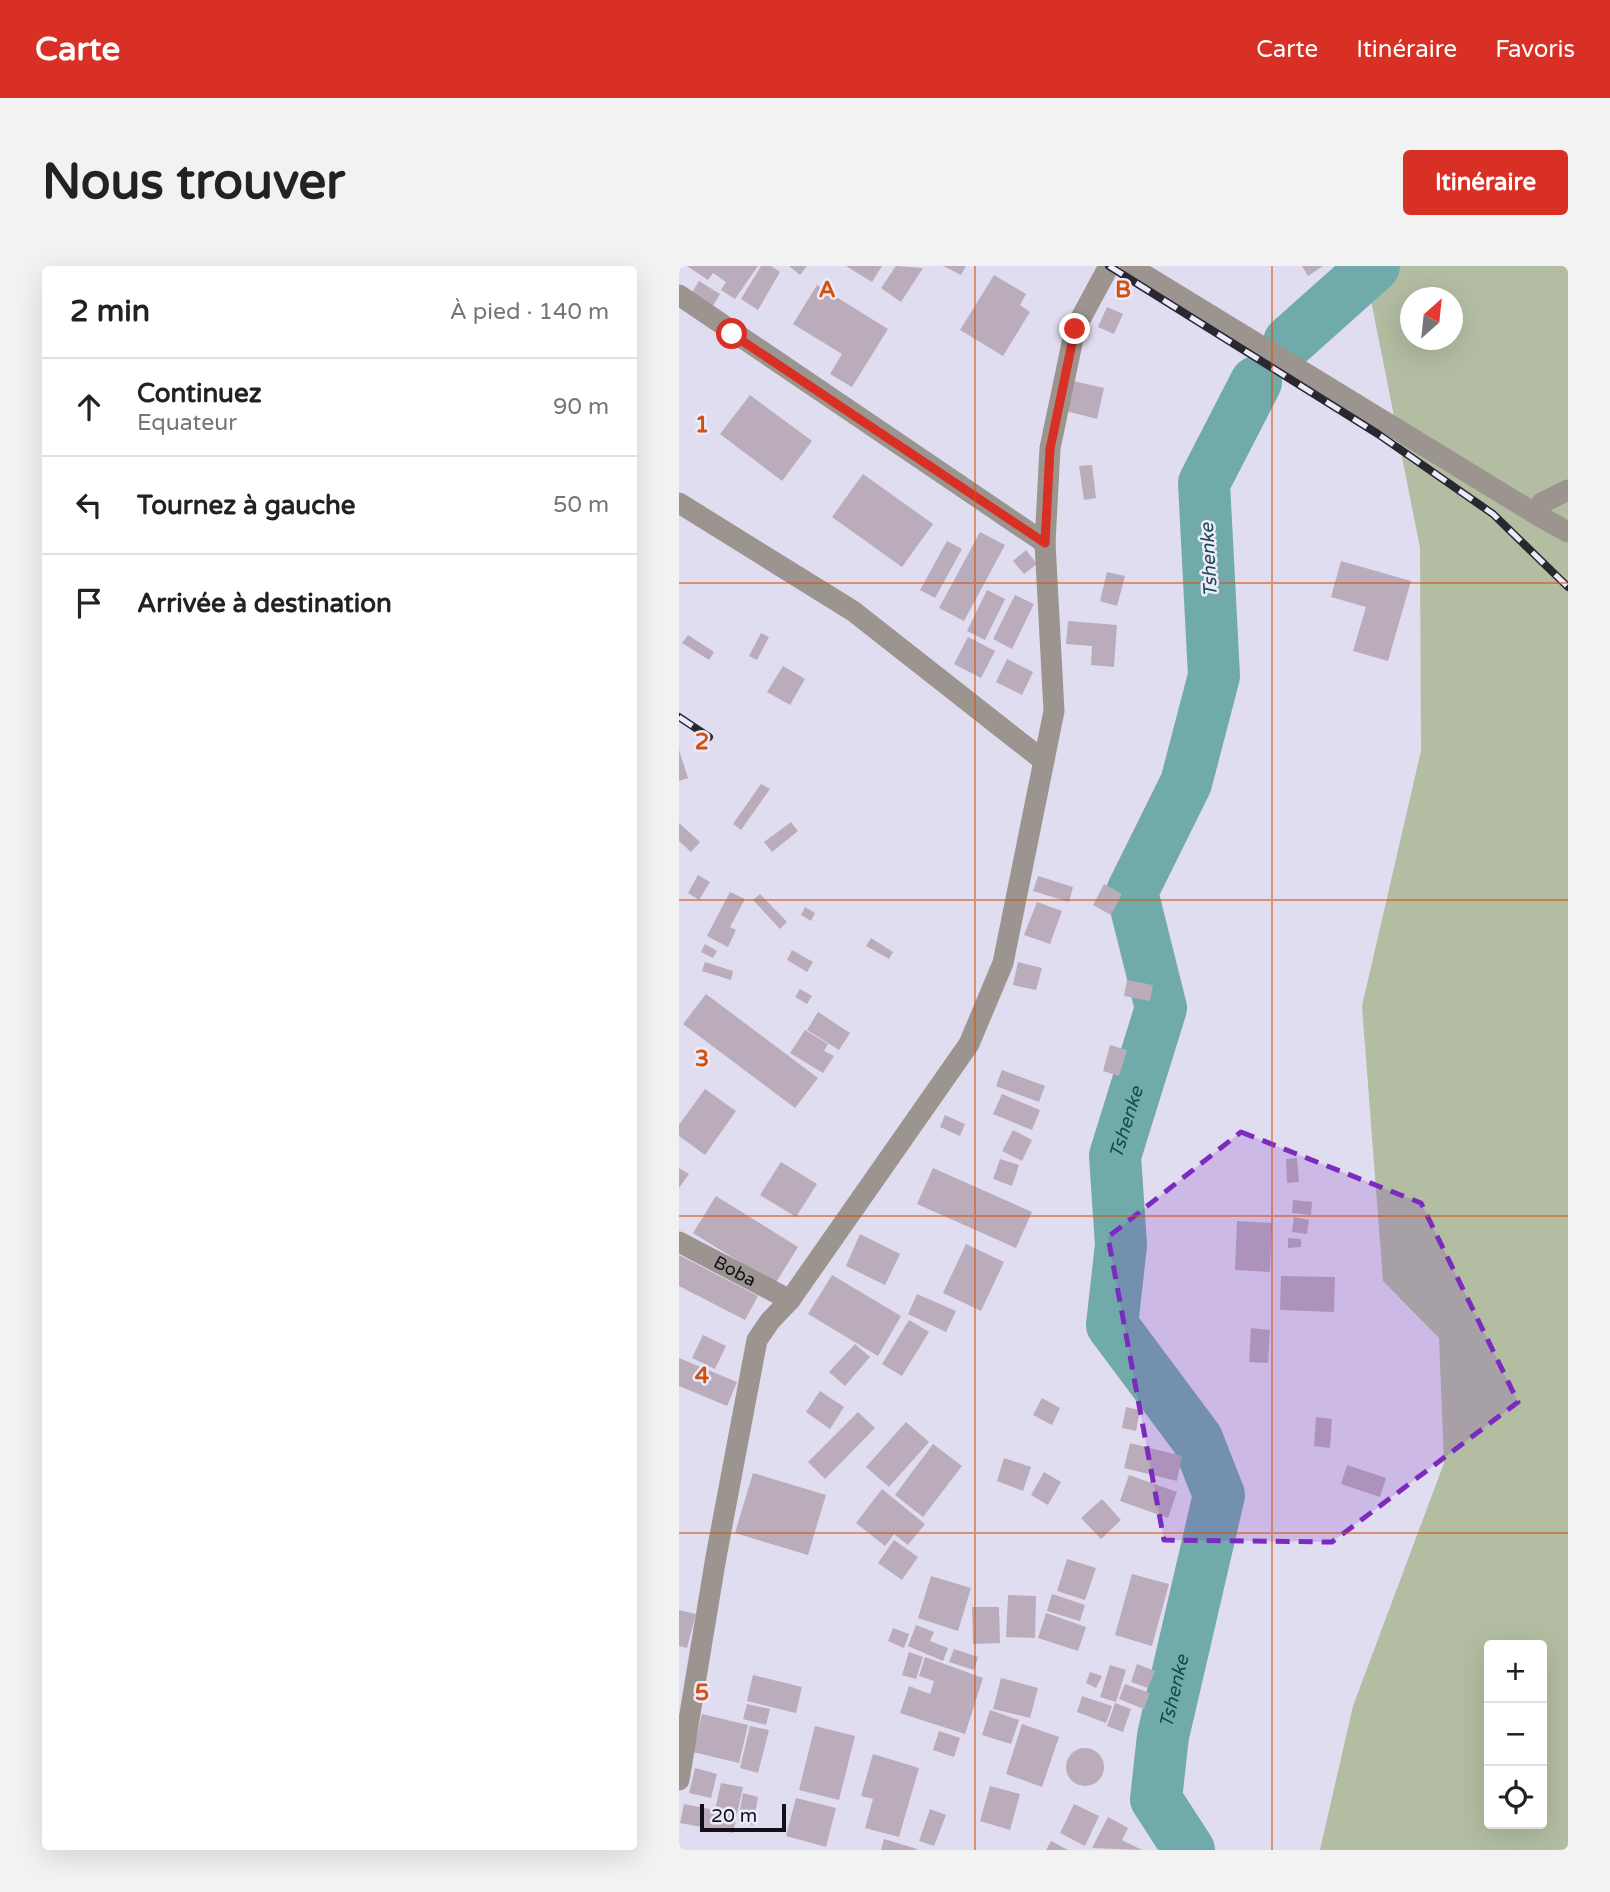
<!DOCTYPE html>
<html lang="fr">
<meta charset="utf-8">
<style>
:root{--surface:#fff;--page:#f2f2f2;--text:#222;--muted:#767676;--line:#e0e0e0;--accent:#d93025}
body{margin:0;font-family:"Varela Round",sans-serif;background:var(--page);color:var(--text)}
.controls{position:absolute;right:21px;bottom:21px;display:grid;overflow:hidden;border-radius:7px;box-shadow:0 7px 28px #0002}
.controls button{width:63px;height:63px;display:grid;place-items:center;padding:0;border:0;border-bottom:2px solid var(--line);background:var(--surface);color:var(--text);font:35px sans-serif}
.compass{position:absolute;left:721px;top:21px;width:63px;height:63px;border-radius:50%;background:var(--surface);box-shadow:0 7px 28px #0002;rotate:27deg}
.scale{position:absolute;left:21px;bottom:18px;width:86px;box-sizing:border-box;padding-left:7px;border:4px solid #111016;border-top:0;font-size:19px;line-height:24px;white-space:nowrap;color:#111016;-webkit-text-stroke:5px #eeeafe;paint-order:stroke}
.stop{position:absolute;width:21px;height:21px;margin:-16px;border:5px solid #d93025;border-radius:50%;background:#fff}
.stop.end{background:#d93025;border-color:#fff;box-shadow:0 2px 7px #0008}
.list{margin:0;padding:0;list-style:none}
h2{display:flex;justify-content:space-between;align-items:center;height:91px;margin:0;padding:0 28px;font-size:30px}
h2 small{font-size:23px;font-weight:400;color:var(--muted)}
.list li{display:grid;grid-template-columns:46px 1fr auto;gap:21px;align-items:center;box-sizing:border-box;height:98px;padding:0 28px;border-top:2px solid var(--line)}
.list b{display:block;font-size:26px;white-space:nowrap}
.list p{margin:0;font-size:23px;white-space:nowrap;color:var(--muted)}
.list em{font-size:23px;font-style:normal;color:var(--muted)}
.icon{flex:none;width:38px;height:38px;fill:none;stroke:currentColor;stroke-width:2;stroke-linecap:round;stroke-linejoin:round}
.map{position:relative;flex:none;width:889px;height:1584px;overflow:hidden;border-radius:7px}
header{display:flex;align-items:center;gap:42px;box-sizing:border-box;height:98px;padding:0 35px;background:var(--accent);color:#fff}
header strong{font-size:33px}
nav{display:flex;gap:38px;margin-inline-start:auto;font-size:24px}
.intro{display:flex;align-items:center;justify-content:space-between;box-sizing:border-box;height:168px;padding:0 42px}
h1{margin:0;font-size:49px}
.button{padding:18px 32px;border-radius:7px;background:var(--accent);color:#fff;font-size:24px;font-weight:700}
main{display:flex;gap:42px;padding:0 42px}
aside{flex:1;background:var(--surface);border-radius:7px;box-shadow:0 7px 28px #0002}
.map>svg:first-child{display:block}
.green{fill:#b2bda1;fill-rule:evenodd}
.lines{fill:none;stroke-linecap:round;stroke-linejoin:round}
.river{stroke:#71aaaa;stroke-width:52}
.building{fill:#baacbb}
.street{stroke:#9c958f;stroke-width:21}
.rail-casing{stroke:#29272f;stroke-width:8}
.rail{stroke:#eeeafe;stroke-width:5;stroke-dasharray:16;stroke-linecap:butt}
.route{stroke:#d93025;stroke-width:9}
.marked{fill:#7b2cbf;fill-opacity:0.2;stroke:#7b2cbf;stroke-width:5;stroke-dasharray:14 9;stroke-linejoin:round}
.grid{fill:none;stroke:#d2520d;stroke-width:2;stroke-opacity:0.55}
.labels{text-anchor:middle;stroke-width:5;stroke-linejoin:round;paint-order:stroke}
.street-label{font-size:18px;fill:#111016;stroke:#eeeafe}
.water-label{font-size:19px;font-style:italic;fill:#184b4b;stroke:#eeeafe}
.grid-label{font-size:23px;text-anchor:middle;font-weight:bold;fill:#d2520d;stroke:#eeeafe;stroke-width:5;stroke-linejoin:round;paint-order:stroke}
</style>
<header>
<strong>Carte</strong>
<nav><a>Carte</a><a>Itinéraire</a><a>Favoris</a></nav>
</header>
<div class="intro"><h1>Nous trouver</h1><a class="button">Itinéraire</a></div>
<main>
<aside>
<h2>2 min<small>À pied · 140 m</small></h2>
<ul class="list">
<li><svg class="icon" aria-label="ahead" viewBox="0 0 24 24"><path d="M12 20V5M6 11l6-6 6 6"/></svg><div><b>Continuez</b><p>Equateur</p></div><em>90 m</em></li>
<li><svg class="icon" aria-label="left" viewBox="0 0 24 24"><path d="M17 20v-9H6M10 6l-5 5 5 5"/></svg><div><b>Tournez à gauche</b></div><em>50 m</em></li>
<li><svg class="icon" aria-label="arrive" viewBox="0 0 24 24"><path d="M6 21V4h12l-3 4 3 4H6"/></svg><div><b>Arrivée à destination</b></div></li>
</ul>
</aside>
<div class="map">
<svg width="889" height="1584" viewBox="0 0 889 1584">
<rect width="100%" height="100%" fill="#e1ddf0"/>
<!-- green -->
<path class="green" d="M721,0H889V1584H641L674,1440L765,1197L760,1072L704,1015L683,740L742,485L741,282L690,24ZM732,32H774V74H732ZM810,1379H863V1558H810Z"/>
<g class="lines">
<!-- river -->
<g class="river">
<path d="M610,76L695,0"/>
<path id="s1" d="M510,1584L477,1533L484,1470L540,1229L518,1173L433,1059L442,979L436,890L482,742L453,626L507,517L535,410L525,217L577,116"/>
</g>
</g>
<!-- building -->
<g class="building">
<path d="M8,0H79L56,33L42,24L47,16L34,7L29,14Z"/>
<path d="M82,0H92L101,6L79,44L62,33Z"/>
<path d="M110,0H128L121,9Z"/>
<path d="M167,0H203L193,16Z"/>
<path d="M217,0L244,2L222,36L202,22Z"/>
<path d="M264,0H287L282,9Z"/>
<path d="M623,0H644L629,10Z"/>
<path d="M315,9L347,28L341,39L351,46L324,90L281,64Z"/>
<path d="M20,15L41,28L32,43L11,30Z"/>
<path d="M138,19L209,63L173,121L151,108L163,88L114,58Z"/>
<path d="M428,41L444,48L435,68L419,61Z"/>
<path d="M394,115L425,122L418,153L387,145Z"/>
<path d="M71,129L133,175L103,215L41,168Z"/>
<path d="M413,199L417,232L405,234L400,200Z"/>
<path d="M184,208L254,258L223,301L153,251Z"/>
<path d="M301,266L326,279L285,355L260,342Z"/>
<path d="M268,275L283,283L256,332L241,324Z"/>
<path d="M347,284L358,298L345,308L334,295Z"/>
<path d="M662,295L732,315L709,395L674,385L687,341L652,331Z"/>
<path d="M428,306L446,310L438,340L421,335Z"/>
<path d="M308,324L326,333L306,374L288,365Z"/>
<path d="M336,329L355,338L333,383L314,373Z"/>
<path d="M389,355L438,359L435,401L412,399L413,380L387,378Z"/>
<path d="M82,367L90,371L78,394L70,390Z"/>
<path d="M9,369L35,386L30,394L3,377Z"/>
<path d="M289,371L316,385L302,412L275,398Z"/>
<path d="M328,393L354,406L343,429L317,416Z"/>
<path d="M104,400L126,413L111,439L88,426Z"/>
<path d="M0,484L9,512L0,515Z"/>
<path d="M82,518L91,523L62,564L54,558Z"/>
<path d="M112,556L119,565L93,586L85,576Z"/>
<path d="M0,557L21,576L12,586L0,575Z"/>
<path d="M19,609L31,616L20,634L9,627Z"/>
<path d="M359,610L394,621L390,636L354,625Z"/>
<path d="M425,618L443,628L432,649L414,639Z"/>
<path d="M51,626L66,633L51,661L57,664L49,681L28,670Z"/>
<path d="M81,628L108,656L101,663L74,634Z"/>
<path d="M358,636L383,645L371,678L345,669Z"/>
<path d="M126,641L136,647L132,655L122,649Z"/>
<path d="M192,672L214,686L210,693L187,680Z"/>
<path d="M26,678L38,685L34,692L22,686Z"/>
<path d="M113,684L134,696L128,706L108,694Z"/>
<path d="M26,696L54,705L52,714L23,705Z"/>
<path d="M339,696L363,702L357,724L334,719Z"/>
<path d="M448,714L474,719L471,735L445,730Z"/>
<path d="M121,723L133,730L128,738L116,731Z"/>
<path d="M27,728L139,812L116,842L4,758Z"/>
<path d="M139,746L171,767L160,784L128,764Z"/>
<path d="M126,764L149,778L145,785L155,790L144,807L111,787Z"/>
<path d="M431,779L448,784L440,810L424,805Z"/>
<path d="M323,804L366,820L360,836L317,820Z"/>
<path d="M26,823L57,845L26,889L0,870V859Z"/>
<path d="M323,828L361,844L353,864L314,848Z"/>
<path d="M266,849L286,858L281,870L261,861Z"/>
<path d="M334,864L353,874L343,895L323,885Z"/>
<path d="M618,892L620,916L608,917L607,893Z"/>
<path d="M321,893L340,899L333,920L314,913Z"/>
<path d="M102,896L138,918L117,951L81,929Z"/>
<path d="M0,902L10,908L0,922Z"/>
<path d="M254,902L353,946L337,982L238,938Z"/>
<path d="M37,930L119,981L96,1018L14,967Z"/>
<path d="M614,934L633,936L632,949L613,947Z"/>
<path d="M615,951L630,954L628,968L613,966Z"/>
<path d="M558,955L593,957L591,1006L556,1004Z"/>
<path d="M181,968L221,988L206,1019L167,1000Z"/>
<path d="M609,972L622,973V981L609,982Z"/>
<path d="M287,978L325,996L302,1045L264,1027Z"/>
<path d="M0,989L79,1030L66,1054L0,1020Z"/>
<path d="M153,1009L222,1050L199,1090L129,1048Z"/>
<path d="M602,1010L656,1011L655,1046L601,1044Z"/>
<path d="M238,1028L277,1045L267,1066L229,1048Z"/>
<path d="M230,1054L250,1066L223,1110L203,1098Z"/>
<path d="M572,1062L591,1064L589,1097L570,1096Z"/>
<path d="M24,1069L47,1080L36,1103L13,1092Z"/>
<path d="M176,1078L191,1091L166,1120L150,1106Z"/>
<path d="M0,1092L58,1116L48,1140L0,1120Z"/>
<path d="M141,1125L165,1141L151,1163L127,1146Z"/>
<path d="M363,1132L381,1142L373,1159L354,1149Z"/>
<path d="M447,1141L461,1144L457,1165L443,1162Z"/>
<path d="M179,1146L196,1162L146,1213L129,1196Z"/>
<path d="M637,1151L653,1153L651,1182L635,1180Z"/>
<path d="M227,1156L250,1176L210,1221L187,1201Z"/>
<path d="M451,1177L503,1190L498,1215L445,1202Z"/>
<path d="M254,1178L283,1200L244,1251L216,1229Z"/>
<path d="M325,1192L352,1201L344,1225L318,1215Z"/>
<path d="M668,1199L707,1212L701,1231L662,1218Z"/>
<path d="M365,1206L382,1216L369,1239L352,1229Z"/>
<path d="M74,1207L147,1229L129,1289L56,1267Z"/>
<path d="M450,1209L498,1226L489,1252L441,1235Z"/>
<path d="M203,1223L246,1258L229,1279L215,1268L206,1280L177,1257Z"/>
<path d="M423,1233L442,1254L422,1273L402,1252Z"/>
<path d="M215,1274L239,1291L223,1314L199,1297Z"/>
<path d="M388,1293L417,1302L406,1334L378,1325Z"/>
<path d="M453,1308L490,1318L473,1380L436,1369Z"/>
<path d="M252,1310L292,1322L279,1365L239,1352Z"/>
<path d="M373,1328L406,1339L401,1355L368,1345Z"/>
<path d="M329,1329L357,1330L356,1372L327,1371Z"/>
<path d="M293,1341H320L321,1377L294,1378Z"/>
<path d="M0,1344L17,1348L8,1382L0,1380Z"/>
<path d="M367,1347L407,1361L399,1385L359,1372Z"/>
<path d="M237,1359L255,1366L251,1375L269,1382L264,1395L229,1380Z"/>
<path d="M214,1362L230,1368L225,1382L209,1375Z"/>
<path d="M275,1383L299,1391L295,1404L270,1396Z"/>
<path d="M230,1386L244,1391L237,1413L223,1409Z"/>
<path d="M246,1391L304,1412L286,1468L221,1447L230,1420L251,1428L255,1415L240,1410Z"/>
<path d="M458,1398L476,1405L469,1422L452,1416Z"/>
<path d="M431,1399L447,1404L437,1436L421,1431Z"/>
<path d="M411,1406L423,1410L417,1422L407,1417Z"/>
<path d="M74,1409L123,1421L117,1447L68,1435Z"/>
<path d="M322,1412L359,1422L351,1452L314,1443Z"/>
<path d="M446,1418L471,1427L465,1443L440,1433Z"/>
<path d="M403,1430L433,1440L427,1457L398,1446Z"/>
<path d="M436,1437L452,1443L444,1466L428,1460Z"/>
<path d="M68,1438L91,1443L87,1459L64,1453Z"/>
<path d="M311,1444L340,1454L332,1478L303,1469Z"/>
<path d="M23,1448L69,1459L60,1497L14,1486Z"/>
<path d="M343,1458L380,1471L363,1521L327,1508Z"/>
<path d="M71,1460L90,1464L79,1507L61,1502Z"/>
<path d="M136,1460L176,1470L160,1534L120,1524Z"/>
<path d="M260,1465L281,1472L275,1491L254,1484Z"/>
<circle cx="406" cy="1501" r="19"/>
<path d="M194,1488L240,1502L220,1571L186,1562L194,1533L182,1530Z"/>
<path d="M16,1502L38,1508L32,1532L10,1527Z"/>
<path d="M42,1517L64,1521L54,1567L1,1557L5,1538L36,1544Z"/>
<path d="M311,1520L341,1528L331,1564L301,1555Z"/>
<path d="M64,1527L79,1531L74,1559L59,1555Z"/>
<path d="M117,1532L157,1542L147,1581L107,1570Z"/>
<path d="M395,1538L420,1550L406,1580L381,1567Z"/>
<path d="M251,1543L267,1549L255,1580L240,1575Z"/>
<path d="M429,1551L449,1562L443,1574L463,1584L413,1582Z"/>
<path d="M205,1573L238,1583V1584H202Z"/>
<path d="M372,1575L389,1584H367Z"/>
</g>
<g class="lines">
<!-- street -->
<g class="street">
<path d="M451,0L860,250"/>
<path d="M0,29L366,277"/>
<path d="M889,224L863,237L860,250L889,266"/>
<path d="M0,237L174,345L365,495"/>
<path id="s2" d="M0,976L111,1034"/>
<path d="M0,1514L37,1291L78,1074L91,1055L111,1034L290,778L324,697L375,445L366,277L371,182L396,63L430,0"/>
</g>
<!-- rail casing -->
<g class="rail-casing">
<g id="rail">
<path d="M430,0L699,168L814,248L889,321"/>
<path d="M0,451L30,471"/>
</g>
</g>
<!-- rail -->
<use href="#rail" class="rail"/>
</g>
<g class="lines">
<!-- route -->
<path class="route" d="M53,68L366,277L371,183L396,63"/>
</g>
<!-- marked area -->
<path class="marked" d="M562,866L742,937L839,1136L653,1276L485,1274L429,971Z"/>
<!-- grid -->
<path class="grid" d="M296,0V1584M593,0V1584M0,317H889M0,634H889M0,950H889M0,1267H889"/>
<g class="labels">
<!-- street labels -->
<g class="street-label">
<text dy="6" stroke="none"><textPath href="#s2" startOffset="63">Boba</textPath></text>
</g>
<!-- water labels -->
<g class="water-label">
<text transform="translate(529 294) rotate(-93)" y="7">Tshenke</text>
<text dy="7" stroke="none"><textPath href="#s1" startOffset="779">Tshenke</textPath></text>
<text dy="7" stroke="none"><textPath href="#s1" startOffset="170">Tshenke</textPath></text>
</g>
</g>
<g class="grid-label">
<text x="148" y="31">A</text>
<text x="444" y="31">B</text>
<text x="23" y="166">1</text>
<text x="23" y="483">2</text>
<text x="23" y="800">3</text>
<text x="23" y="1117">4</text>
<text x="23" y="1434">5</text>
</g>
</svg>
<div class="controls">
<button>+</button>
<button>−</button>
<button><svg class="icon" aria-label="locate" viewBox="0 0 24 24"><circle cx="12" cy="12" r="6"/><path d="M12 2v4M12 18v4M2 12h4M18 12h4"/></svg></button>
</div>
<svg class="compass" viewBox="-18 -18 36 36"><path d="M0-13l5 13h-10z" fill="#e53935"/><path d="M0 13l5-13h-10z" fill="#767676"/></svg>
<div class="scale">20 m</div>
<div class="stop" style="left:53px;top:68px"></div>
<div class="stop end" style="left:396px;top:63px"></div>
</div>
</main>
